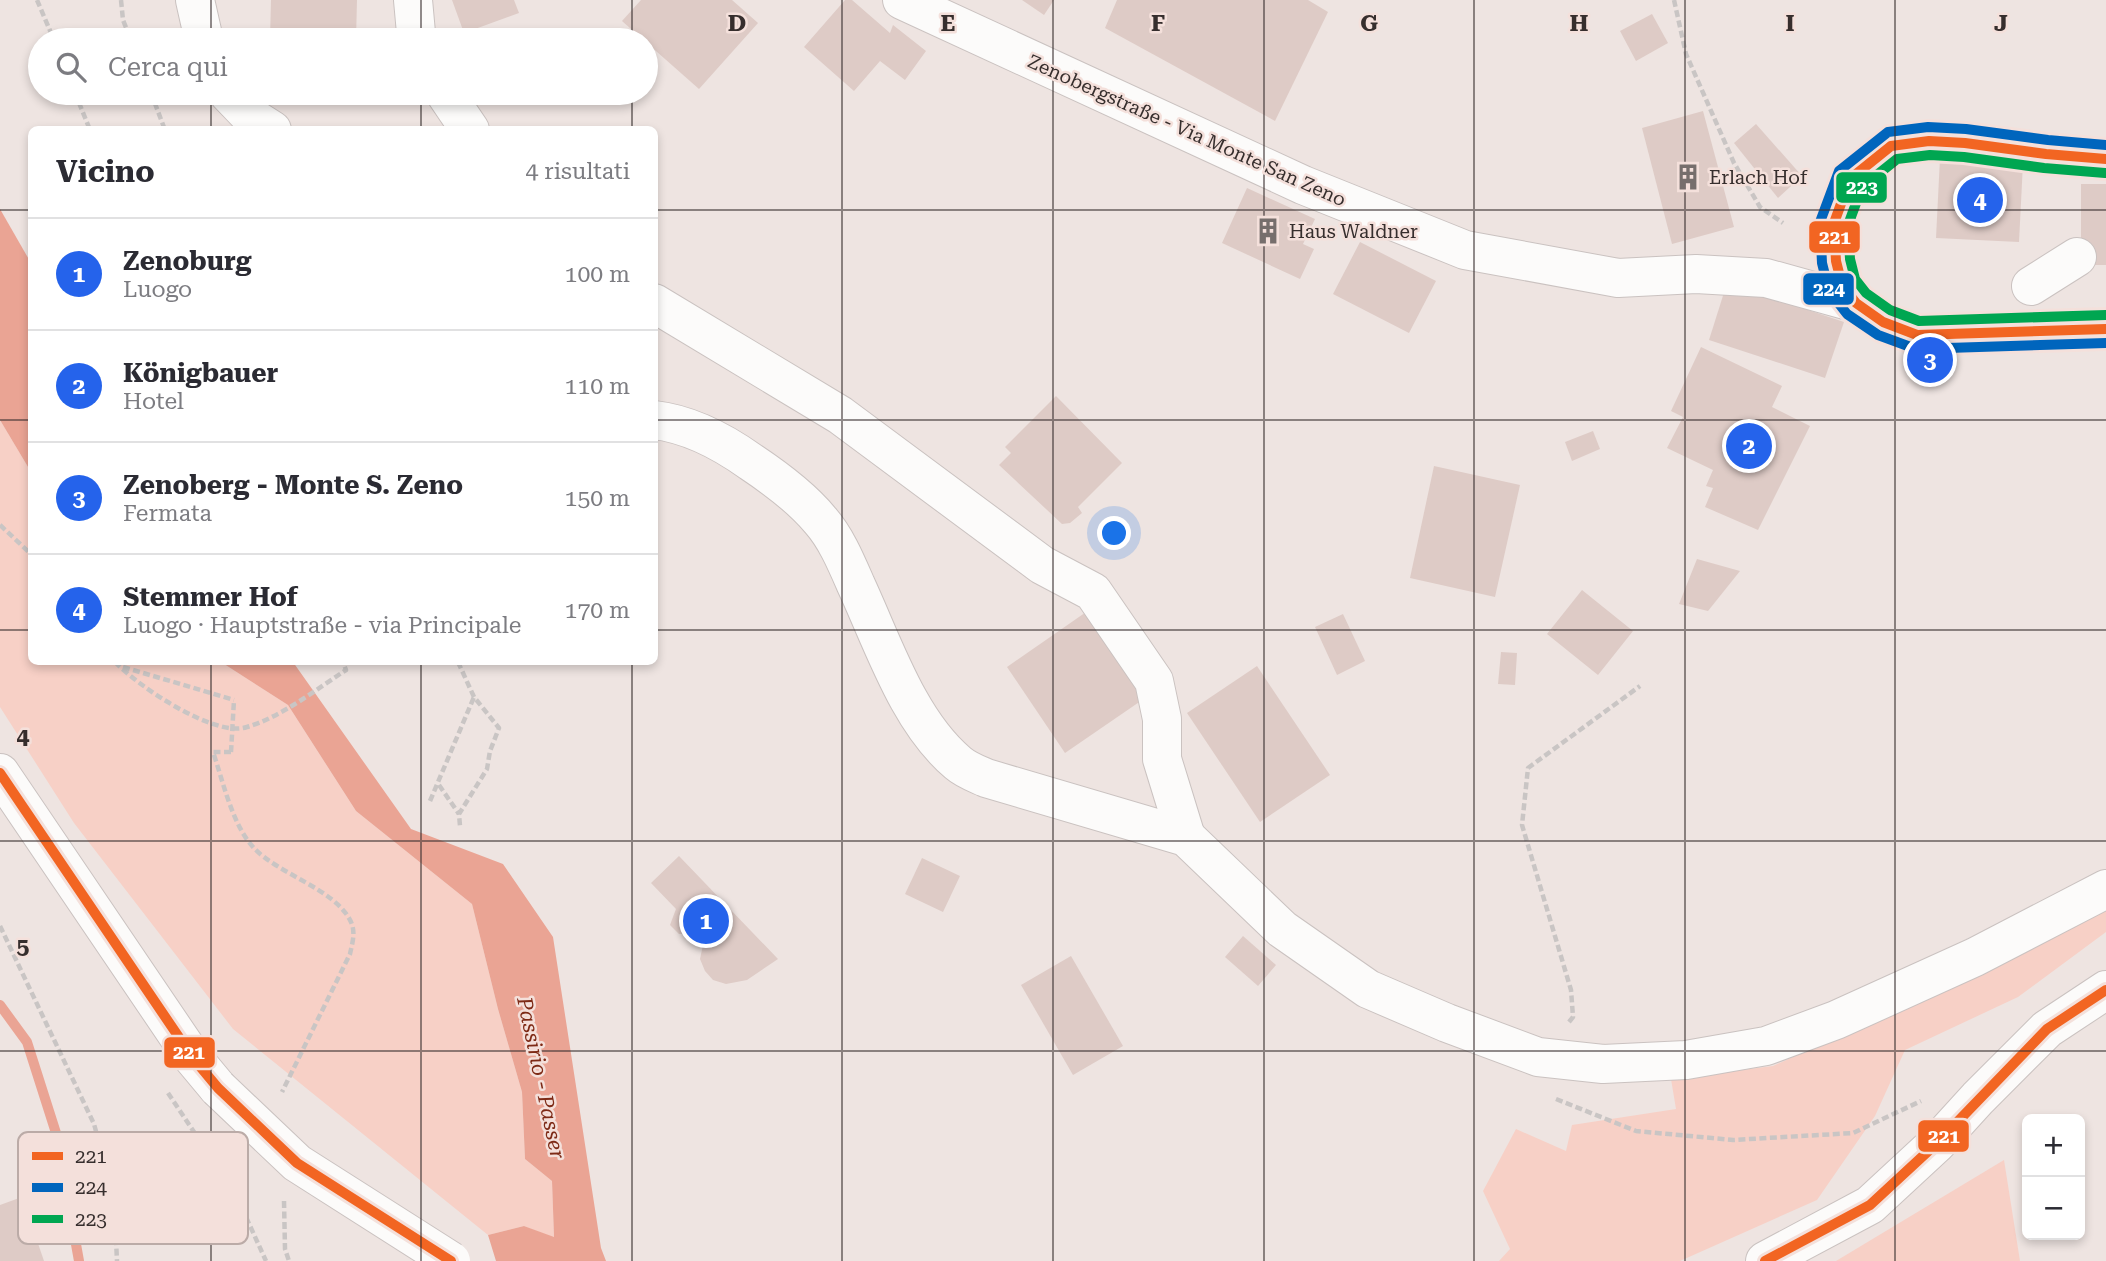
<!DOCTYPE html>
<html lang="it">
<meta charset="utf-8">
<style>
:root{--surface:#fff;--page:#f7f7f7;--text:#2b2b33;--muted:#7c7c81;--line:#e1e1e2;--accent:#2563eb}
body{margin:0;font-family:"Roboto Serif",serif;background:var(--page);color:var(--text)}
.controls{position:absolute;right:21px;bottom:21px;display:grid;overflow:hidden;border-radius:10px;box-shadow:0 4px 10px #0003}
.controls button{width:63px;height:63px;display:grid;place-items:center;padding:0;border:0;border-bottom:2px solid var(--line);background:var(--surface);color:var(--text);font:35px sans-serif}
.you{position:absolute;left:1115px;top:534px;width:24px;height:24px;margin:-18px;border:5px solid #fff;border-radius:50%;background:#1a73e8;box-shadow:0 0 0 10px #1a73e833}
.badge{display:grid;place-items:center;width:46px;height:46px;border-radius:50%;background:var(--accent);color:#fff;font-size:23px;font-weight:700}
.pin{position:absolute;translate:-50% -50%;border:4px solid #fff;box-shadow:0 2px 7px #0006}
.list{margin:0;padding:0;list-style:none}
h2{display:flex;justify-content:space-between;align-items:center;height:91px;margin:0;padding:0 28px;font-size:30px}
h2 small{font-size:23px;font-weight:400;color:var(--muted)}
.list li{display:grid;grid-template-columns:46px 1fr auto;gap:21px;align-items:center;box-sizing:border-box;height:112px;padding:0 28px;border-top:2px solid var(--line)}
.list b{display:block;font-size:26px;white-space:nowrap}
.list p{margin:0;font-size:23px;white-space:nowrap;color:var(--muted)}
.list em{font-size:23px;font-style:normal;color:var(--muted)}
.icon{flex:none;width:38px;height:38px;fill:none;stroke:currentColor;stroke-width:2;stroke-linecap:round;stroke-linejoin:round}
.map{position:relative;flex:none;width:2106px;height:1261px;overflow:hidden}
.search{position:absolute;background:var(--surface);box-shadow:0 4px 10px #0003;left:28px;top:28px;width:630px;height:77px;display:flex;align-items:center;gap:18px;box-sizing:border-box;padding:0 24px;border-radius:38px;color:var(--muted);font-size:26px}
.panel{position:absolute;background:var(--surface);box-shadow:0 4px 10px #0003;left:28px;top:126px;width:630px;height:539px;border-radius:10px}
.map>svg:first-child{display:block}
.green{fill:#f7d0c6}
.water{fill:#eaa494}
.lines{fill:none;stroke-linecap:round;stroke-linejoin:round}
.stream{stroke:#eaa494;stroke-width:10}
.building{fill:#decbc6}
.minor-casing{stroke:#cac2c0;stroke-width:40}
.major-casing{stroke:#cac2c0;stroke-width:40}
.path{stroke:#c9c5c4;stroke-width:4.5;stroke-dasharray:7 3.5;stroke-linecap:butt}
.minor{stroke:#fcfbfa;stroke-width:38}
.major{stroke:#fcfbfa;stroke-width:38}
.major-bridge-casing{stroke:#cac2c0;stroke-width:40;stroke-linecap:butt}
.path-bridge{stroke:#c9c5c4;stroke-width:4.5;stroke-dasharray:7 3.5;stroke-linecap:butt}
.major-bridge{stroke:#fcfbfa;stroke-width:38}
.bus-1-casing{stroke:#f4e0db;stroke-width:16}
.bus-2-casing{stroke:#f4e0db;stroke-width:16}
.bus-3-casing{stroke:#f4e0db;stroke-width:16}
.bus-1{stroke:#f26522;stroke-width:10}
.bus-2{stroke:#0065bd;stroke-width:10}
.bus-3{stroke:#00a651;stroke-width:10}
.grid{fill:none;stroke:#362e2d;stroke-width:2;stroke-opacity:0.55}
.labels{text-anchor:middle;stroke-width:5;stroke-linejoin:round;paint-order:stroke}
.street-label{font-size:19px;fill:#362e2d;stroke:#f4e0db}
.poi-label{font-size:19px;fill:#362e2d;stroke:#f4e0db;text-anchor:start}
.water-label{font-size:21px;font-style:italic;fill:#7e2a16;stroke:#f4e0db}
.key{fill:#f4e0db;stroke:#bbaba7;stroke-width:2}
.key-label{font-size:19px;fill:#362e2d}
.grid-label{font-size:23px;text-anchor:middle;font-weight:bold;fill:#362e2d;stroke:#f4e0db;stroke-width:5;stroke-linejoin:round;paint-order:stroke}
.line-badge{stroke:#f4e0db;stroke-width:2.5}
.badge-label{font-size:19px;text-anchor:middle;font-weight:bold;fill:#fff}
</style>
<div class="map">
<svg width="2106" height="1261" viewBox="0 0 2106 1261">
<rect width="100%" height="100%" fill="#eee4e1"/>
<!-- green -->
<g class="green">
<path d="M0,420L31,472L32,662H221L288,705L356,811L472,904L498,1009L522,1092L525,1159L552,1181L554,1238L524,1226L488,1235L233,1029L74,823L0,707Z"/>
<path d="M2106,909V932L2018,997L1905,1050L1875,1116L1817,1200L1680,1261H1499L1510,1249L1483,1191L1516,1129L1566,1151L1572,1125L1676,1109L1671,1079L1773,1066L1907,1006Z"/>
<path d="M2004,1160L2020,1261H1836Z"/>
</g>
<!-- water -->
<g class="water">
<path d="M0,209L31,263V472L0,420Z"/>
<path d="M221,662H293L411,829L503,864L553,937L601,1248L606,1261H496L488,1235L524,1226L554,1237L552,1181L525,1159L522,1092L498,1009L472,904L356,811L288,705Z"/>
</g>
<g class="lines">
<!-- stream -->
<path class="stream" d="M0,1005L27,1042L56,1133L79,1261"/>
</g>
<!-- building -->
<g class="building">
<path d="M271,0H357L356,40H270Z"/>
<path d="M452,0H514L519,13L464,33Z"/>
<path d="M641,0H732L758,23L699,89L622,21Z"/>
<path d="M845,0H852L890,33L893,25L926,51L905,80L880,61L854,91L804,47Z"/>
<path d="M1022,0H1054L1044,15Z"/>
<path d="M1117,0H1308L1328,12L1275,121L1105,28Z"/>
<path d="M1652,14L1668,43L1636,61L1620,31Z"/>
<path d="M1703,111L1734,227L1672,244L1642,128Z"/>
<path d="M1756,124L1802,176L1778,198L1734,143Z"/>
<path d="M1940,158L2023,163L2019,242L1936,238Z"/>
<rect x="2081" y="184" width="25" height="81"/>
<path d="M1247,188L1315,219L1303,244L1314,249L1300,279L1222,243Z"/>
<path d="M1360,242L1436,281L1409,333L1333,294Z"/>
<path d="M1727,283L1844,322L1825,378L1709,340Z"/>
<path d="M1701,347L1782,386L1772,407L1810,426L1758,530L1705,507L1713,488L1706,486L1713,470L1667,448L1683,417L1671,411Z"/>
<path d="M1056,396L1122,463L1078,507L1082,513L1070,523L1062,524L999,465L1011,453L1005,447Z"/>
<path d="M1593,431L1600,449L1572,461L1565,442Z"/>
<path d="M1434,466L1520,485L1495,597L1410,578Z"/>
<path d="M1697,559L1740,571L1708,611L1679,604Z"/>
<path d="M1582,590L1633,631L1598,675L1547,634Z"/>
<path d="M1089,610L1148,696L1065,753L1007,667Z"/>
<path d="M1343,614L1365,661L1337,675L1315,627Z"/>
<path d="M1501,652L1517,653L1515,685L1498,684Z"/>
<path d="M1257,666L1330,775L1260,822L1187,713Z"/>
<path d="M679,856L778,959L747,980L726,984L713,980L705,971L700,959L703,945L697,933L679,934L670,925L676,909L651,883Z"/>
<path d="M922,858L960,876L943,912L905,894Z"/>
<path d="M1243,936L1276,965L1258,986L1225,957Z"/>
<path d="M1071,956L1123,1046L1073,1075L1021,985Z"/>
<path d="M22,1197L32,1226L44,1261H0V1205Z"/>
</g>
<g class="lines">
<!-- minor casing -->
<g class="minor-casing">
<g id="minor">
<path d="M195,0L204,40"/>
<path d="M413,0L416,33L419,40"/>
<path d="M902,0L1303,185L1465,250L1618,278L1696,274L1766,278L1856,303"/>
<path d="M228,93L250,116L272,130"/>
<path d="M445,93L470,130"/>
<path d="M2106,159L2046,154L1965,143L1929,141L1891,146L1850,179L1834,223L1836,261L1842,285L1856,303L1883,322L1917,335L2106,329"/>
<path d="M2031,286L2077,257"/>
<path d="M654,303L840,415L1042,565L1093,592L1154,681L1162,719V759L1186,837"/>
<path d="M654,420C689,424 723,442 751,462C775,478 801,497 820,520C836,538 846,562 856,585C883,643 908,721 958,763C966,770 977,774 986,778L1186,837L1282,929L1368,989L1447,1023L1538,1057L1603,1064L1686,1060L1766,1046L1836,1020L1975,957L2106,889"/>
</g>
</g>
<!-- major casing -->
<g class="major-casing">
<g id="major">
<path d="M0,773L193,1058L218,1088"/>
<path d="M1765,1261L1870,1205L1937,1143L1978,1098L2047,1029L2106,990"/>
</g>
</g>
<!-- path -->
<g class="path">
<path d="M37,0L54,40"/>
<path d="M121,0L123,20L131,40"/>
<path d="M1674,0L1686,54L1734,163L1760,207L1783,223"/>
<path d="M75,93L90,130"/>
<path d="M151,93L165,130"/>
<path d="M0,525L32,555"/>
<path d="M115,662C138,686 214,738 247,727C281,717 317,689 346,670L343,662"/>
<path d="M458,662L474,697L499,728L490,751L487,769L459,814L460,826"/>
<path d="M123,667L234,700"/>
<path d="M231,752H213C223,781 232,824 253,847C277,874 336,889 351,922C356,933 352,944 350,954L282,1092"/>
<path d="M439,785L459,814"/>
<path d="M430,801L474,697"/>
<path d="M0,926L94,1124L114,1197L117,1261"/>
<path d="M1569,1022L1573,1017L1571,990L1522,825L1528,768L1640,686"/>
<path d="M168,1093L236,1195L266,1261"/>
<path d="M1556,1099L1636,1131L1733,1140L1853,1133L1921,1101"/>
<path d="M284,1201L285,1249L289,1261"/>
</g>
<!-- minor -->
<use href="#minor" class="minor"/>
<!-- major -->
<use href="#major" class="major"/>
<!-- major-bridge casing -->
<g class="major-bridge-casing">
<path id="major-bridge" d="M218,1088L297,1163L451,1261"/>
</g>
<!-- path-bridge -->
<path class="path-bridge" d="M231,752L234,700"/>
<!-- major-bridge -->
<use href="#major-bridge" class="major-bridge"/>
<!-- bus-1 casing -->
<g class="bus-1-casing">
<g id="bus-1">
<path d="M2106,159L2046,154L1965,143L1929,141L1891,146L1850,179L1834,223L1836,261L1842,285L1856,303L1883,322L1917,335L2106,329"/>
<path d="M0,773L193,1058L218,1088L297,1163L451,1261"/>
<path d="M1765,1261L1870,1205L1937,1143L2047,1029L2106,990"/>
</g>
</g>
<!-- bus-2 casing -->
<g class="bus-2-casing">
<path id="bus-2" d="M2106,145L2048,140L1966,129L1928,127L1888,132L1839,171L1820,222L1822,263L1829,291L1847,314L1878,335L1916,349L2106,343"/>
</g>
<!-- bus-3 casing -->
<g class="bus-3-casing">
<path id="bus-3" d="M2105,173L2044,168L1964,157L1930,155L1897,159L1862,187L1848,225L1850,259L1855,279L1866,293L1890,310L1919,321L2106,315"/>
</g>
<!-- bus-1 -->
<use href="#bus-1" class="bus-1"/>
<!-- bus-2 -->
<use href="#bus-2" class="bus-2"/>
<!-- bus-3 -->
<use href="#bus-3" class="bus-3"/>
</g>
<!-- grid -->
<path class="grid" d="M211,0V40M421,0V40M632,0V40M842,0V1261M1053,0V1261M1264,0V1261M1474,0V1261M1685,0V1261M1895,0V1261M211,93V130M421,93V130M632,93V130M0,210H32M654,210H2106M0,420H32M654,420H2106M0,630H32M654,630H2106M211,662V1261M421,662V1261M632,662V1261M0,841H2106M0,1051H2106"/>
<!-- icons -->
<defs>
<g id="building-bare" transform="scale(2.1)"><path d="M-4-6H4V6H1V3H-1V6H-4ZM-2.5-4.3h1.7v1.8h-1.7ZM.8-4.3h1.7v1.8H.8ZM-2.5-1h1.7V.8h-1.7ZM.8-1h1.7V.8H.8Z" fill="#766e6c" stroke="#f4e0db" stroke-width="2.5" paint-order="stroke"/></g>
</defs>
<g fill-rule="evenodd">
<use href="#building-bare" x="1688" y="177"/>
<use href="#building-bare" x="1268" y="231"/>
</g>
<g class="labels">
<!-- street labels -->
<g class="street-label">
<text transform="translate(1187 130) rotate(24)" y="7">Zenobergstraße - Via Monte San Zeno</text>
</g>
<!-- poi labels -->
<g class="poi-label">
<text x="1709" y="184">Erlach Hof</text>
<text x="1289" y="238">Haus Waldner</text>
</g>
<!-- water labels -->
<g class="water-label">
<text transform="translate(541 1078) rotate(78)" y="7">Passirio - Passer</text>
</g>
</g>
<!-- legend -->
<rect x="18" y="1132" width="230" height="112" rx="10" class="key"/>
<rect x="32" y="1152" width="31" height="8" fill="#f26522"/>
<rect x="32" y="1183" width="31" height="9" fill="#0065bd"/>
<rect x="32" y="1215" width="31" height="8" fill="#00a651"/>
<g class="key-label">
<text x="75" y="1163">221</text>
<text x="75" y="1194">224</text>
<text x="75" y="1226">223</text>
</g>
<g class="grid-label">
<text x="737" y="31">D</text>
<text x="948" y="31">E</text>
<text x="1158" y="31">F</text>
<text x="1369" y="31">G</text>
<text x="1579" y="31">H</text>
<text x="1790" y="31">I</text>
<text x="2001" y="31">J</text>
<text x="23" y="744">4</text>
<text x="23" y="954">5</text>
</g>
<g class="line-badge">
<rect x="1835" y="171" width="53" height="33" rx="7" fill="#00a651"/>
<rect x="1808" y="220" width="53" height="34" rx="7" fill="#f26522"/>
<rect x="1802" y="272" width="53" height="34" rx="7" fill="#0065bd"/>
<rect x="163" y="1036" width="53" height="33" rx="7" fill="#f26522"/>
<rect x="1917" y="1119" width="53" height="34" rx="7" fill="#f26522"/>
</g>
<g class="badge-label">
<text x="1862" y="194">223</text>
<text x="1835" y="244">221</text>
<text x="1829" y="296">224</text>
<text x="189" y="1059">221</text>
<text x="1944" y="1143">221</text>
</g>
</svg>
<div class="controls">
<button>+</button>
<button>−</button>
</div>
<div class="you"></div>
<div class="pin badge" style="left:706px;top:921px">1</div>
<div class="pin badge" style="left:1749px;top:446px">2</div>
<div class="pin badge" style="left:1930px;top:360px">3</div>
<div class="pin badge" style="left:1980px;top:200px">4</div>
<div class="search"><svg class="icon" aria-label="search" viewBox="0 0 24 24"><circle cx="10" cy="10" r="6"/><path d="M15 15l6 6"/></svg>Cerca qui</div>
<section class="panel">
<h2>Vicino<small>4 risultati</small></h2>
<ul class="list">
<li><span class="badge">1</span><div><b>Zenoburg</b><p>Luogo</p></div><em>100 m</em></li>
<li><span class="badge">2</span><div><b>Königbauer</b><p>Hotel</p></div><em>110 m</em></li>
<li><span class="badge">3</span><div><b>Zenoberg - Monte S. Zeno</b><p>Fermata</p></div><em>150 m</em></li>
<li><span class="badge">4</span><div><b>Stemmer Hof</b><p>Luogo · Hauptstraße - via Principale</p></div><em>170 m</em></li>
</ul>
</section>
</div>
